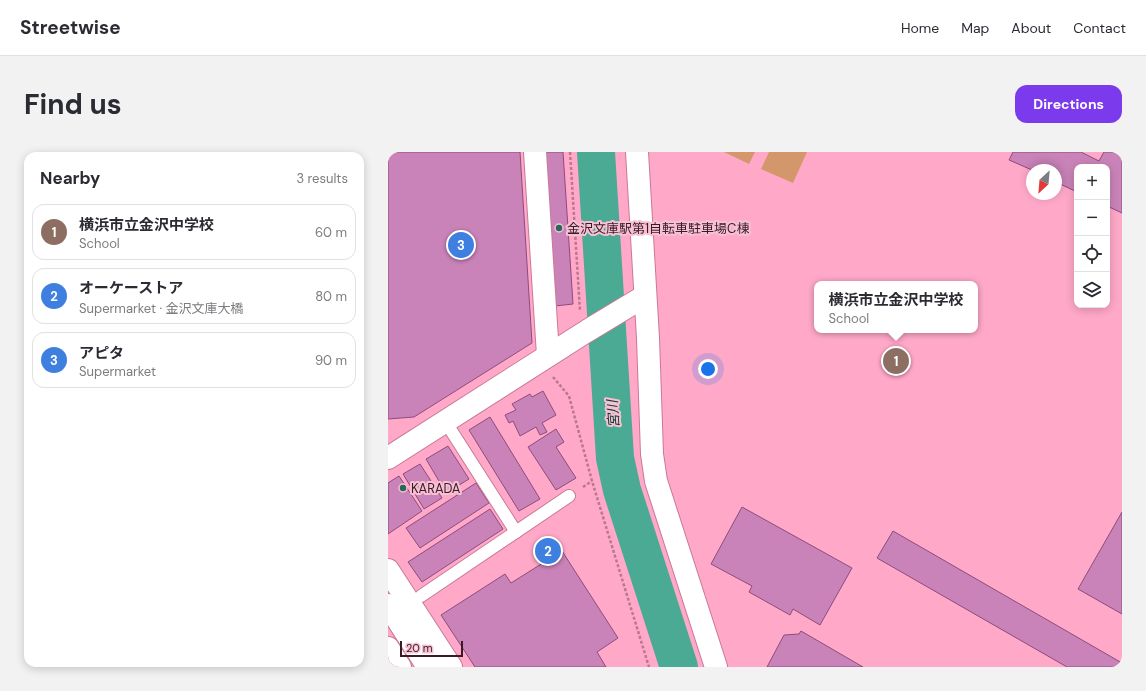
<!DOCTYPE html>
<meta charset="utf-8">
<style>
:root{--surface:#fff;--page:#f2f2f3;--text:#2b2b33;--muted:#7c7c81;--line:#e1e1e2;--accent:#7c3aed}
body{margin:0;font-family:"DM Sans","Noto Sans JP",sans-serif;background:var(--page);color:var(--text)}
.controls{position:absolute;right:12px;top:12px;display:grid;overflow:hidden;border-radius:8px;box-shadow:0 2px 10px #0003}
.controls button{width:36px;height:36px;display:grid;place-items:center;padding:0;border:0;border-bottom:1px solid var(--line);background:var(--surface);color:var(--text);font:20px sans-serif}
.compass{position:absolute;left:638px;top:12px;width:36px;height:36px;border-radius:50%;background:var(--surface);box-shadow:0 2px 10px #0003;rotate:206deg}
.scale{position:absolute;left:12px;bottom:10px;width:63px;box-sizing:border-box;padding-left:4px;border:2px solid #3b1a27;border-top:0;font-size:11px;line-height:14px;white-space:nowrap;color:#3b1a27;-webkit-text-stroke:3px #f7c1d4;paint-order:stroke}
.you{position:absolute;left:320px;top:217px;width:14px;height:14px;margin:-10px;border:3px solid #fff;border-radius:50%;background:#1a73e8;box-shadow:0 0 0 6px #1a73e833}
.badge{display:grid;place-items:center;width:26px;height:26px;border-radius:50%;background:var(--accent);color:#fff;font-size:13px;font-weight:700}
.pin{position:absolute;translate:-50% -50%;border:2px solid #fff;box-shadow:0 1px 4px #0006}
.popup{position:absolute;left:426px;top:129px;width:164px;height:52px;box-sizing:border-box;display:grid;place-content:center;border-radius:8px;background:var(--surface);filter:drop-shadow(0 1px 3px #0005);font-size:13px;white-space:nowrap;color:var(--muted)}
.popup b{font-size:15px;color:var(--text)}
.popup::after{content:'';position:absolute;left:50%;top:100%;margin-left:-8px;border:8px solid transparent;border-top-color:var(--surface)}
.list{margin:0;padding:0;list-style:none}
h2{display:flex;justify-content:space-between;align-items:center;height:52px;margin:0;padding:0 16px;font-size:17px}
h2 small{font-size:13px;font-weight:400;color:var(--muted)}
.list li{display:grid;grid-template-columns:26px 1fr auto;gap:12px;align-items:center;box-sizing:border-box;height:56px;margin:0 8px 8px;padding:0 8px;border:1px solid var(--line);border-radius:12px}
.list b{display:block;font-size:15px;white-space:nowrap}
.list p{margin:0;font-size:13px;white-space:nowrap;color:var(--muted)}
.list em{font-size:13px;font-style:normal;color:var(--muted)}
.icon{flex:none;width:22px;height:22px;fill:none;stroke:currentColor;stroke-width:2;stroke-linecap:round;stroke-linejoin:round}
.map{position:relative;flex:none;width:734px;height:515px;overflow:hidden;border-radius:12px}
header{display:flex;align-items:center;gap:24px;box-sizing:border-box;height:56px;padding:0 20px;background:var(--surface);border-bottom:1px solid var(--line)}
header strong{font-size:19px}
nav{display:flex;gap:22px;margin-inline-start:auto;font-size:14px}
.intro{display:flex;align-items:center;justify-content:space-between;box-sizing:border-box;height:96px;padding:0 24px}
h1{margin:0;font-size:28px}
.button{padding:10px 18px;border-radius:12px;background:var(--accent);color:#fff;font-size:14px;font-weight:700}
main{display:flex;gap:24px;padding:0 24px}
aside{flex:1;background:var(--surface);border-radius:12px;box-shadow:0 2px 10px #0003}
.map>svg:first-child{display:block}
.green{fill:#d4976b}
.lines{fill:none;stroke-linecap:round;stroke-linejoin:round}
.river{stroke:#4baa94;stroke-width:38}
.building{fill:#c983b8;stroke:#8c4c7d}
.service-casing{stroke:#ca7898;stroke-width:14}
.minor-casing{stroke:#ca7898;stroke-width:24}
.tertiary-casing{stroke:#ca7898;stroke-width:24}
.path{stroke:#bb7790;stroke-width:2.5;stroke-dasharray:3 2;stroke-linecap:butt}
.service{stroke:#fff;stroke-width:12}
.minor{stroke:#fff;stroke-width:22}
.tertiary{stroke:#fff;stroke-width:22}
.poi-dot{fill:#26695b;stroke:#f7c1d4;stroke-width:1.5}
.labels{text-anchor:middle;stroke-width:4;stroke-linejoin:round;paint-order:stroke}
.poi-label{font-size:13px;fill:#3b1a27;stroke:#f7c1d4;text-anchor:start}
.water-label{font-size:14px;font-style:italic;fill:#0a372e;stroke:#f7c1d4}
</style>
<header>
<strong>Streetwise</strong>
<nav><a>Home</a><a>Map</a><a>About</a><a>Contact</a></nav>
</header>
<div class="intro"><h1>Find us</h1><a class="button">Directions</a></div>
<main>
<aside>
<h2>Nearby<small>3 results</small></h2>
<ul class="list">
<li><span class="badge" style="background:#8d6e63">1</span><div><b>横浜市立金沢中学校</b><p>School</p></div><em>60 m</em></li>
<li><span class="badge" style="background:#3f7fe0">2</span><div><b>オーケーストア</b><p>Supermarket · 金沢文庫大橋</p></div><em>80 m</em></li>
<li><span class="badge" style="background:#3f7fe0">3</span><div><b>アピタ</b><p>Supermarket</p></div><em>90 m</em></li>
</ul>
</aside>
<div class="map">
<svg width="734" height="515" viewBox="0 0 734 515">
<rect width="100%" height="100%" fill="#ffa8c8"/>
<!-- green -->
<g class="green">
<path d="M336,0H367L361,12Z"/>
<path d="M381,0H419L405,31L373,17Z"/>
</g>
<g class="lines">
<!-- river -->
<path class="river" d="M208,0L227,306L234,338L291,515"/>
</g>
<!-- building -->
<g class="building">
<path d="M0,0H132L144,191L26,265L0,267Z"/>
<path d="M157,0H175L185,152L167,154Z"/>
<path d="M625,0H693L711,9L716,0H734V61L719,54V15H689V40L668,30V18H644L621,8Z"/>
<path d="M155,239L168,263L154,271L159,280L152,283L148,275L132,284L125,269L121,271L117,263L128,258L124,252L142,242L144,245Z"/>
<path d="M102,265L152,347L131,359L81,278Z"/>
<path d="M168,277L176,290L168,295L188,326L168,338L140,295Z"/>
<path d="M60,294L81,327L58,341L38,307Z"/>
<path d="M32,312L54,346L36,357L15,322Z"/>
<path d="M11,324L34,359L0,382V331Z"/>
<path d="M88,331L101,351L32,396L18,376Z"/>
<path d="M354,355L464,416L432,473L405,457L402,463L361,440L364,434L323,412Z"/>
<path d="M102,357L115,377L34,430L20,410Z"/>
<path d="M734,360V462L690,437Z"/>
<path d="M505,379L734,511V515H679L489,406Z"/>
<path d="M174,399L230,486L209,500L218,515H87L53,463L117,422L123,431Z"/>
<path d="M413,479L475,515H379L396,483L411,482Z"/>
</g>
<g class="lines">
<!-- service casing -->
<g class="service-casing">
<g id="service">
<path d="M57,269L128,380"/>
<path d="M33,444L181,344"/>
</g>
</g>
<!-- minor casing -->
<g class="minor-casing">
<path id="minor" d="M147,0L160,203"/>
</g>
<!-- tertiary casing -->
<g class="tertiary-casing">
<g id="tertiary">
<path d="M249,0L260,186L264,302L268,329L328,515"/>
<path d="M0,306L199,179L257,144"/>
<path d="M0,418L63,515"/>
<path d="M0,453L40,515"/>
<path d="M0,496L12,515"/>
</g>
</g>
<!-- path -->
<g class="path">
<path d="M182,0L192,159"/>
<path d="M165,225L181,244L204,329L261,515"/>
<path d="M195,335L204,329"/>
</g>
<!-- service -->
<use href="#service" class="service"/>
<!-- minor -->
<use href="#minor" class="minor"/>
<!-- tertiary -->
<use href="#tertiary" class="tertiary"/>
</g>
<!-- markers -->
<g class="poi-dot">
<circle cx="171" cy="76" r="4"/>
<circle cx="15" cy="336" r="4"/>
</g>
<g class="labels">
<!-- poi labels -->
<g class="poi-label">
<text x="179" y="81">金沢文庫駅第1自転車駐車場C棟</text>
<text x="23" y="341">KARADA</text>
</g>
<!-- water labels -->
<g class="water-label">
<text transform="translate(225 262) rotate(-94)" y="5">宮川</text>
</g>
</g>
</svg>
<div class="controls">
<button>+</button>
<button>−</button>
<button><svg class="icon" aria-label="locate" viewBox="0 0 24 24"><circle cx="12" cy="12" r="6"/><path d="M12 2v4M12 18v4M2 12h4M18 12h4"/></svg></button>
<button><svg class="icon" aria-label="layers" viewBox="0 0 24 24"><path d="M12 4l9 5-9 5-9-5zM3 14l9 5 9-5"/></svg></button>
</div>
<svg class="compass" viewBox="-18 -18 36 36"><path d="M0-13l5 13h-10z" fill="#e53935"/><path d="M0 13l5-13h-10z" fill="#7c7c81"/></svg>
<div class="scale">20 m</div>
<div class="you"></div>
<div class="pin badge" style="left:508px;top:209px;background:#8d6e63">1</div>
<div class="popup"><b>横浜市立金沢中学校</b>School</div>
<div class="pin badge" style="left:160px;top:399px;background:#3f7fe0">2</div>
<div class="pin badge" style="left:73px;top:93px;background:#3f7fe0">3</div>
</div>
</main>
